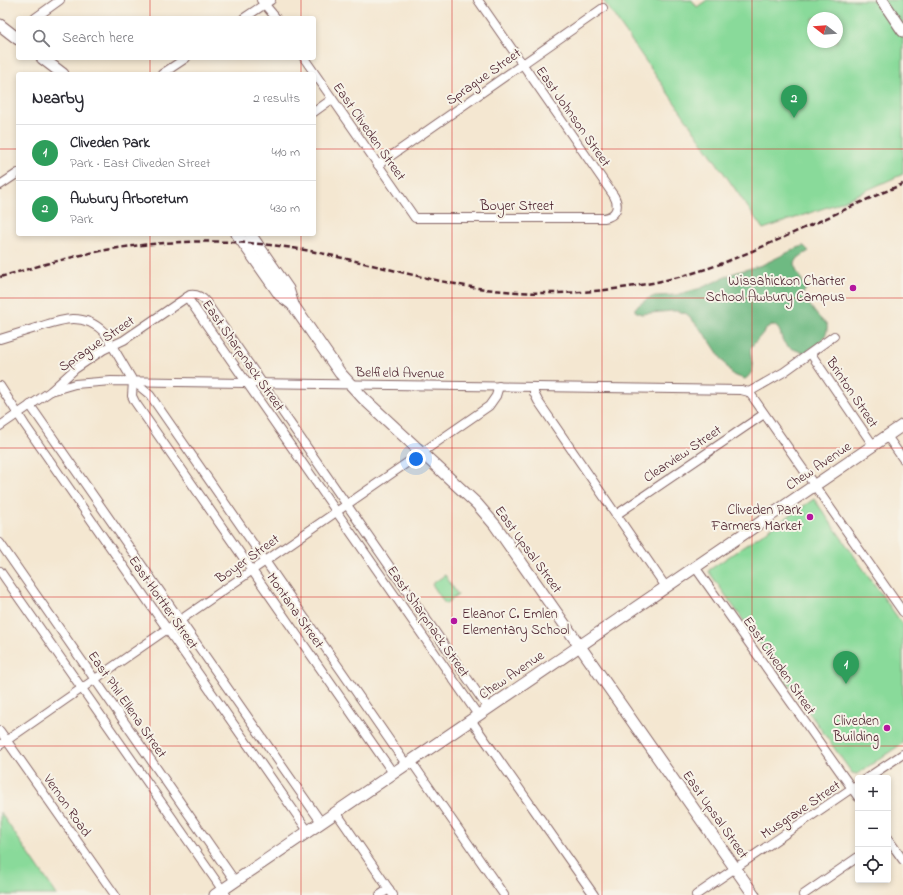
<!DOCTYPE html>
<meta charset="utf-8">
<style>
:root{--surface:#fff;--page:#f2f2f3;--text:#2b2b33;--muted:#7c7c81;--line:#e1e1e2;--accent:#b5179e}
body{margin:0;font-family:"Indie Flower",sans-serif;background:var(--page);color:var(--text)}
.controls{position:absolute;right:12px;bottom:12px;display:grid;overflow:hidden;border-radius:4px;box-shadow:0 2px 6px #0003}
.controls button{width:36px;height:36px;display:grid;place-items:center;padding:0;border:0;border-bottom:1px solid var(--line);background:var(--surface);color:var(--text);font:20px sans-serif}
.compass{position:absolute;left:807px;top:12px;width:36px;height:36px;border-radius:50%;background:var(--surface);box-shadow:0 2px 6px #0003;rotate:287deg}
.you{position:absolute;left:416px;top:459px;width:14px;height:14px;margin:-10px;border:3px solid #fff;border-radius:50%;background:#1a73e8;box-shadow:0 0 0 6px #1a73e833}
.badge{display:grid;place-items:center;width:26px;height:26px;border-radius:50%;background:var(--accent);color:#fff;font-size:13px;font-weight:700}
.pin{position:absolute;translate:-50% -33px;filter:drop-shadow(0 1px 2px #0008)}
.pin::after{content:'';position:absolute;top:21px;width:14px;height:12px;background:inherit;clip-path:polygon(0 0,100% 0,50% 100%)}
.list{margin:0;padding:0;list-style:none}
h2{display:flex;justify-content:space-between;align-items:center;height:52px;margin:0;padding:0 16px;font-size:17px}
h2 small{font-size:13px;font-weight:400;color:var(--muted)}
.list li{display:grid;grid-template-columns:26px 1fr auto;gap:12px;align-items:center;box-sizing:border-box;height:56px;padding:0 16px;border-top:1px solid var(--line)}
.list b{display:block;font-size:15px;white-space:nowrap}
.list p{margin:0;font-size:13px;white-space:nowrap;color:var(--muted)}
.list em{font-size:13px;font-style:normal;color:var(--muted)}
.icon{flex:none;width:22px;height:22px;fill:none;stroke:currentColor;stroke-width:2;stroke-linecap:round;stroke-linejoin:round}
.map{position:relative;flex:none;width:903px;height:895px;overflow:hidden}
.search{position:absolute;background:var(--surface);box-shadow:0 2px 6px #0003;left:16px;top:16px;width:300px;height:44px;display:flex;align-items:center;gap:10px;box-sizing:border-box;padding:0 14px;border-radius:4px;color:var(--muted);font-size:15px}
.panel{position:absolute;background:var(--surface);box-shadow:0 2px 6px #0003;left:16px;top:72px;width:300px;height:164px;border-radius:4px}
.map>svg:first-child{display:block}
.green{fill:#89da9a;stroke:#6a7c62;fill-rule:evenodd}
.forest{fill:#6eba82;stroke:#5c6c56}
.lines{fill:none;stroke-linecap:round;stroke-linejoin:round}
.street-casing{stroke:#866565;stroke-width:10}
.secondary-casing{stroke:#866565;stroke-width:13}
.street{stroke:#fff;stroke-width:8}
.secondary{stroke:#fff;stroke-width:11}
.rail{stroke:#4a1f2b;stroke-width:2.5;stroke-dasharray:6 3;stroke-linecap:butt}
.grid{fill:none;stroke:#d62828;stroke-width:1;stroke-opacity:0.55}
.poi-dot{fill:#b5179e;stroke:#f7f3e8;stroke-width:1.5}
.labels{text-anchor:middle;stroke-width:4;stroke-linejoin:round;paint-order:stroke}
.street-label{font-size:14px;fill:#4a1f2b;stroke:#f7f3e8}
.poi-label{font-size:14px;fill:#4a1f2b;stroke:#f7f3e8;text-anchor:end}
</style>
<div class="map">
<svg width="903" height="895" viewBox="0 0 903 895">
<rect width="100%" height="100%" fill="#f7f3e8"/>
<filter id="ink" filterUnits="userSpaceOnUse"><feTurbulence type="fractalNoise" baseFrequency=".025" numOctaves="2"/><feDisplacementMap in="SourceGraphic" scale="8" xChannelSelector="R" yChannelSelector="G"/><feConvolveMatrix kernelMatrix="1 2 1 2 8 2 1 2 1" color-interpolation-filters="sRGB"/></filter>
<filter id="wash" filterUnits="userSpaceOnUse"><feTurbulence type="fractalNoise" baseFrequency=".012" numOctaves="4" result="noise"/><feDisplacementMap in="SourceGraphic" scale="16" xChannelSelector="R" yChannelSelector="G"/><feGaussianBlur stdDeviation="0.9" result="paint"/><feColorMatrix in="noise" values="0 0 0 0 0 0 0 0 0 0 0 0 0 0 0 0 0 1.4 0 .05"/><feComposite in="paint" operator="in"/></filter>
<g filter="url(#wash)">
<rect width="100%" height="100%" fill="#f4e7d1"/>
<!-- green -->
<g class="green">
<path d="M603,0H692L697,7L707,0H903V174L836,204L763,229ZM813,18H837V42H813Z"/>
<path d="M814,499L903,625V743L857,774L852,773L709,572V570Z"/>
<path d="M445,575L458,595L445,604L432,584Z"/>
<path d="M0,812L57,895H0Z"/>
</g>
<!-- forest -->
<path class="forest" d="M804,246L809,251L798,258L795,263L796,270L806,288L802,296C812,306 815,316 827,324C829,340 816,345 804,353C799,351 791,349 786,345C779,339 783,327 772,325L769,326L751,347C748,358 759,370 745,379L733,375L727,367L708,338L687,314L678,311H672L641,314L635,311V308L647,299L655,296L676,295L701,288L734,273L762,265L797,248Z"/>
</g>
<g filter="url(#ink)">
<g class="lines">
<!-- street casing -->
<g class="street-casing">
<g id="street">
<path d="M261,0L276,18"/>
<path d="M35,18L60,0"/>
<path d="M244,18L271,0"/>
<path d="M304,58L415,218H604C616,216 620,207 614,196L478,0"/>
<path d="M162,74L186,58"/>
<path d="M314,112L332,99"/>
<path d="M378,165L603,8"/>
<path d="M0,185L18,173"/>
<path d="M187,297L478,715"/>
<path d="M0,339C13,335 26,331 39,327C63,319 83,312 104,332L133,381L150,395L406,764"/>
<path d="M811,354L873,445"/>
<path d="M133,381L132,396L135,402L393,773"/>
<path d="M0,386L25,425L308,831"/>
<path d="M534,387V393L538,401L666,587"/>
<path d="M51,391L75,384L111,381L741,390L749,392L752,396L903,612"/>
<path d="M749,392L784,372L834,336"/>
<path d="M30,405L321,822"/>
<path d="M0,426L51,391L75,369L103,350L124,340L190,295C197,294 202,297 206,302L488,708"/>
<path d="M887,436L903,459"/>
<path d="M616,515L764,414"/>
<path d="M0,543L235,881"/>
<path d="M695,567L858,797"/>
<path d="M0,571L226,895"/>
<path d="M471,720L594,895"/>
<path d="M0,731L115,895"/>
<path d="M0,745L489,406L496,396L499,386"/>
<path d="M411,761L504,895"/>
<path d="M867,778L903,754"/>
<path d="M336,812L393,895"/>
<path d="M888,839L903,860"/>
<path d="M380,895L389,889"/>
<path d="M696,895L858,784"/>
<path d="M803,895L858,857"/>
</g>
</g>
<!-- secondary casing -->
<g class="secondary-casing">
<g id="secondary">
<path d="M882,0L903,31"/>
<path d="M0,25L18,39"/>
<path d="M42,58L63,74"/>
<path d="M237,234L280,295L293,305"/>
<path d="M250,234L288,289L293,305L340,373L364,399L477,504L495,525L754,895"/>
<path d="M215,895L903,425"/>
</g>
</g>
<!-- street -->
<use href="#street" class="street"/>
<!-- secondary -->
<use href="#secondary" class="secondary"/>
<!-- rail -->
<path class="rail" d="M0,277C39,266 78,254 118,248C180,239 243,239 305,250C363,261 420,279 478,288C512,293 547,294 581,292C629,289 678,280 723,263C784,239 843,209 903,184"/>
</g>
</g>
<!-- grid -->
<path class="grid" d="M150,0V18M301,0V18M452,0V895M602,0V895M752,0V895M150,58V74M301,58V74M0,149H18M314,149H903M150,234V895M301,234V895M0,298H903M0,448H903M0,597H903M0,746H903"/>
<!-- markers -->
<g class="poi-dot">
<circle cx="853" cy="288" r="4"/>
<circle cx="810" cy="517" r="4"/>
<circle cx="454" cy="621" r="4"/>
<circle cx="887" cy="728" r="4"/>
</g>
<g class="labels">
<!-- street labels -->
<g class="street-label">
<text transform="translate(483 76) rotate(-35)" y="5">Sprague Street</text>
<text transform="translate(574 116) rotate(55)" y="5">East Johnson Street</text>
<text transform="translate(370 131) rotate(55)" y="5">East Cliveden Street</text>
<text x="517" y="210">Boyer Street</text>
<text transform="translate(96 343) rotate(-34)" y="5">Sprague Street</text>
<text transform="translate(244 355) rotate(55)" y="5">East Sharpnack Street</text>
<text transform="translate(400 372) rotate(1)" y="5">Belfield Avenue</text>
<text transform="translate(853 392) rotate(56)" y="5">Brinton Street</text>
<text transform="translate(682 453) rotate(-34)" y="5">Clearview Street</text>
<text transform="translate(818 465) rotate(-34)" y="5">Chew Avenue</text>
<text transform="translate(529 549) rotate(54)" y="5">East Upsal Street</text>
<text transform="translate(247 558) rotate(-35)" y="5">Boyer Street</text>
<text transform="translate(164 602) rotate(55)" y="5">East Hortter Street</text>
<text transform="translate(296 610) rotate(55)" y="5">Montana Street</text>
<text transform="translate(429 621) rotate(55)" y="5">East Sharpnack Street</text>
<text transform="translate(780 665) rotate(55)" y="5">East Cliveden Street</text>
<text transform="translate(511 674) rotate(-34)" y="5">Chew Avenue</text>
<text transform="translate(128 704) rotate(55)" y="5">East Phil Ellena Street</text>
<text transform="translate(68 805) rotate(55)" y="5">Vernon Road</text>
<text transform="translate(800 809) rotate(-34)" y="5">Musgrave Street</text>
<text transform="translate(716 814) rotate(55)" y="5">East Upsal Street</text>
</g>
<!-- poi labels -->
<g class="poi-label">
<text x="845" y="285">Wissahickon Charter<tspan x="845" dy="16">School Awbury Campus</tspan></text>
<text x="802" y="514">Cliveden Park<tspan x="802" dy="16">Farmers Market</tspan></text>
<text x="462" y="618" text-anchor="start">Eleanor C. Emlen<tspan x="462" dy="16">Elementary School</tspan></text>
<text x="879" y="725">Cliveden<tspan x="879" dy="16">Building</tspan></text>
</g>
</g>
</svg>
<div class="controls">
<button>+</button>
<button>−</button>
<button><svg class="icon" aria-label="locate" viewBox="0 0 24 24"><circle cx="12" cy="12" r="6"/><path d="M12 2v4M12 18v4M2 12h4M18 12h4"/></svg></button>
</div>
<svg class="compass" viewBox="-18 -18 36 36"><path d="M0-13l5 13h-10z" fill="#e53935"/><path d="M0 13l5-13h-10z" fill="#7c7c81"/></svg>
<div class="you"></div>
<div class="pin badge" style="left:846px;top:684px;background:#2e9e5b">1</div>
<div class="pin badge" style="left:794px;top:118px;background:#2e9e5b">2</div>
<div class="search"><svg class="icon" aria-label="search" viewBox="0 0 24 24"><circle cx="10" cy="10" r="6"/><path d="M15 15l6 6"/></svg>Search here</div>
<section class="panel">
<h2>Nearby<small>2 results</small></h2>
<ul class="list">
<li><span class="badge" style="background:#2e9e5b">1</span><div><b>Cliveden Park</b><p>Park · East Cliveden Street</p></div><em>410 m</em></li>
<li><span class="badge" style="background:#2e9e5b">2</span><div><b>Awbury Arboretum</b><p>Park</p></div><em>430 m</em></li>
</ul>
</section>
</div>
